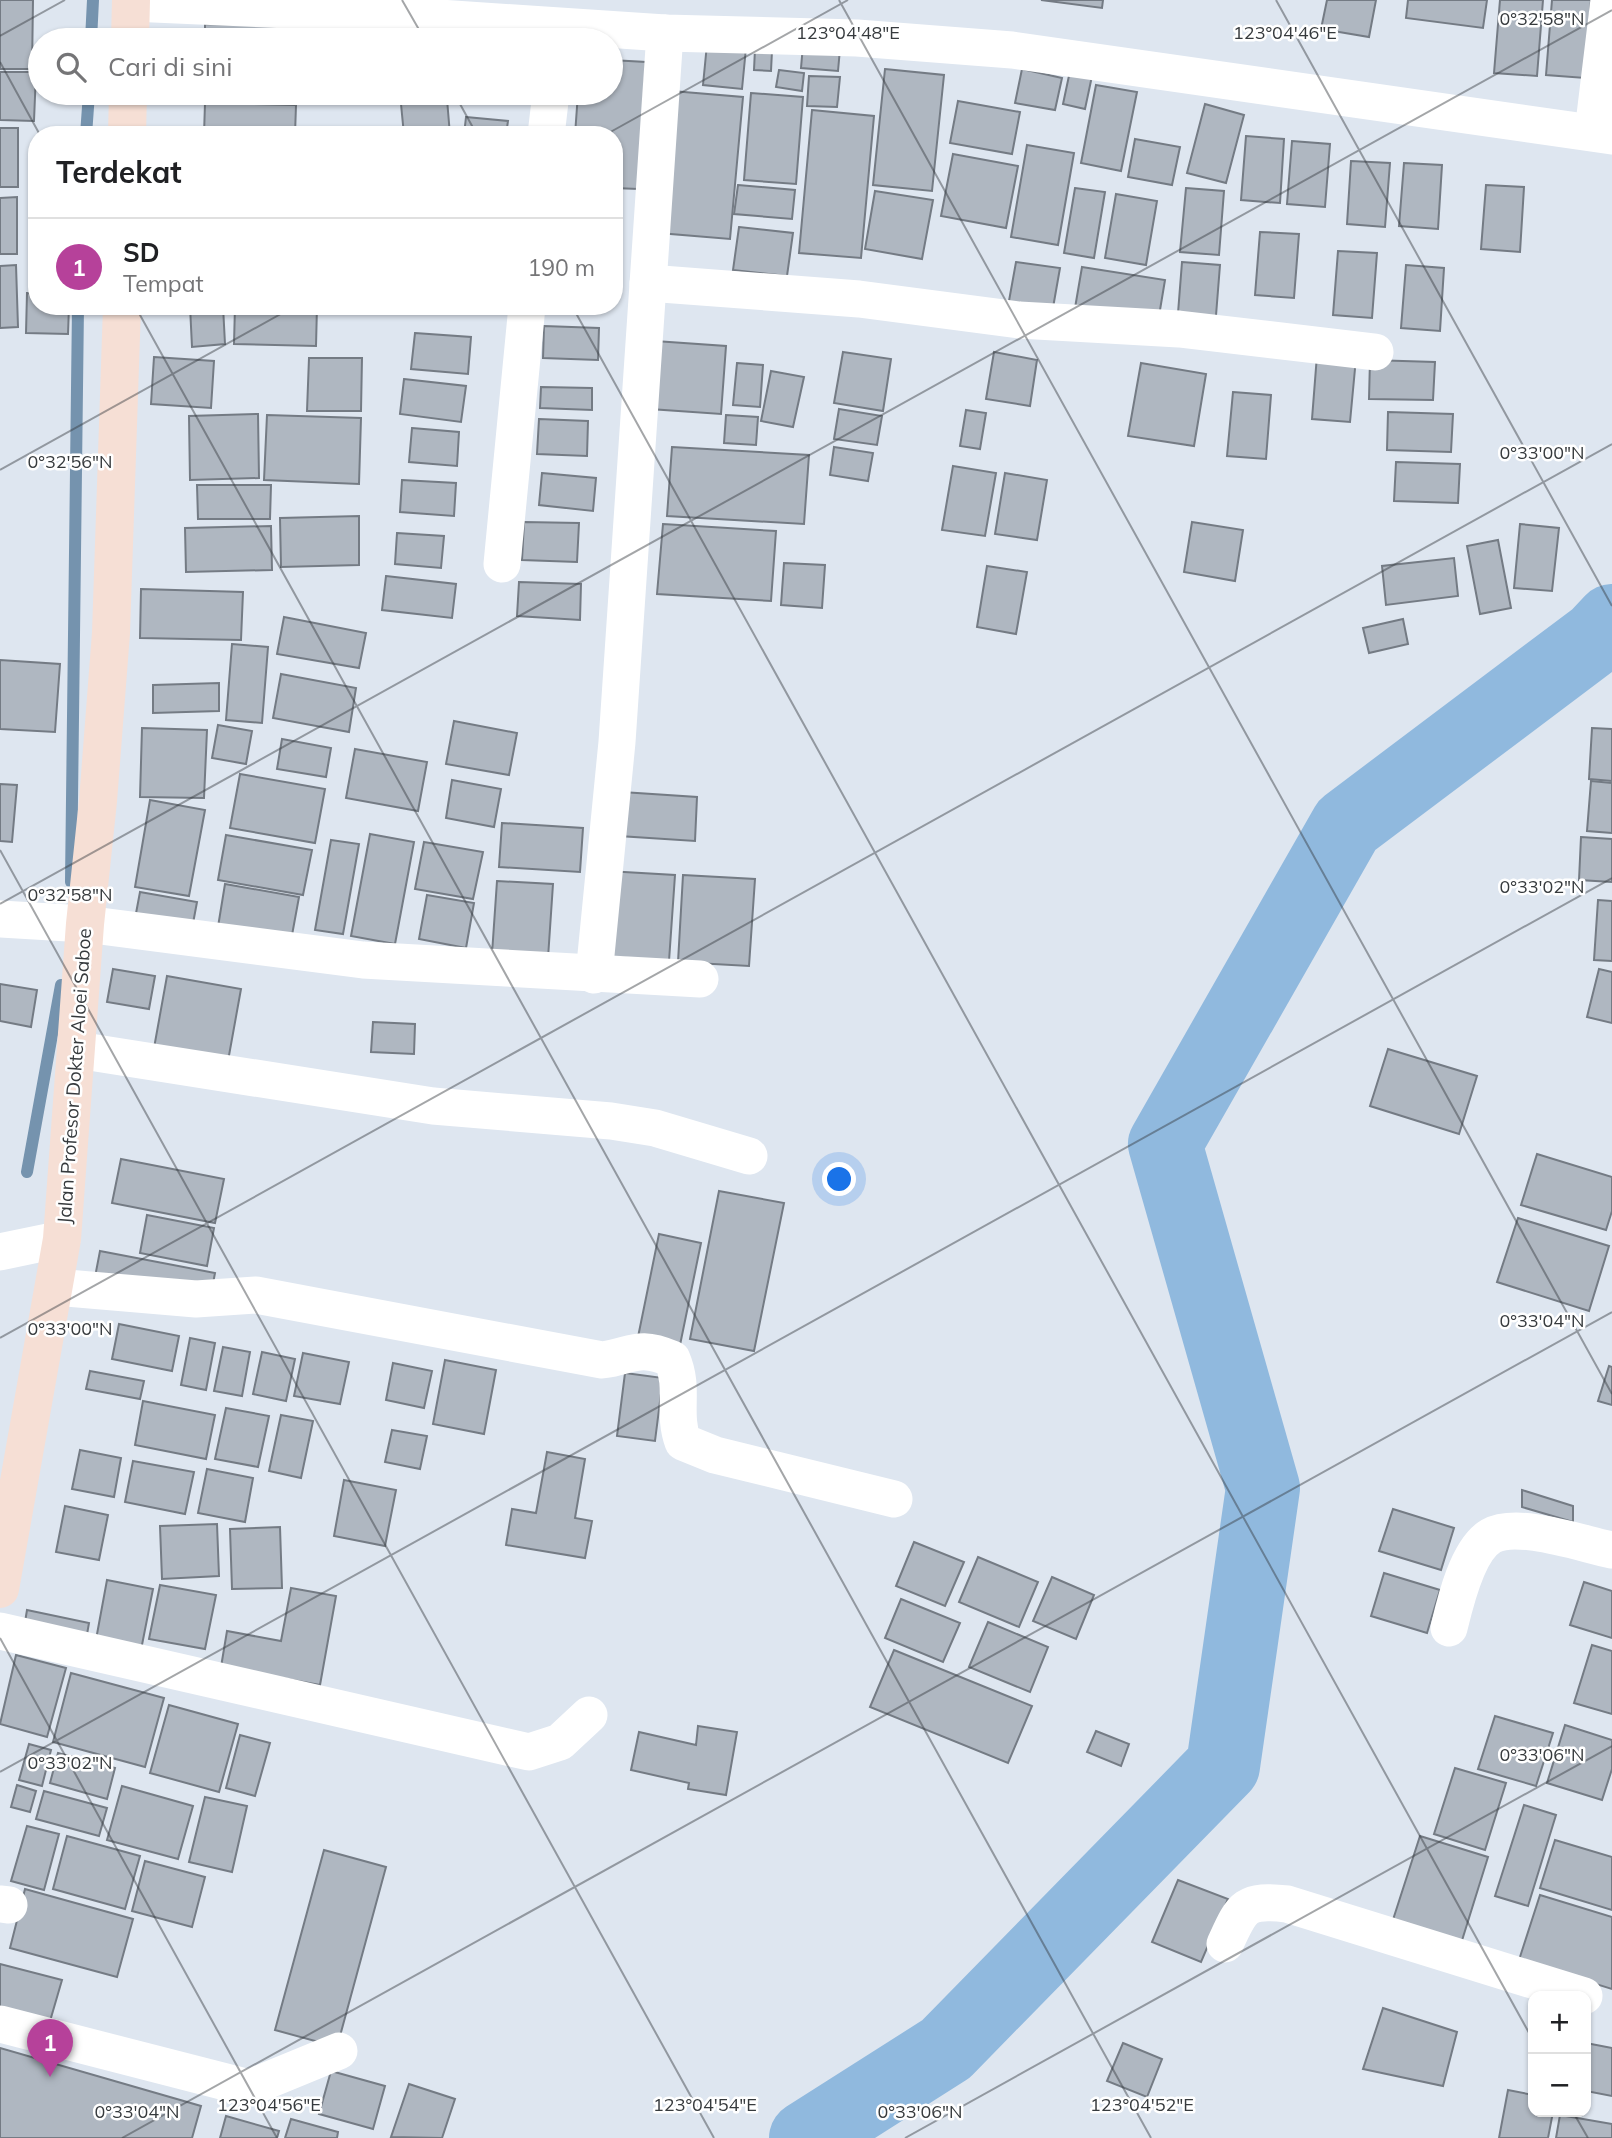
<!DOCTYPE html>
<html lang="id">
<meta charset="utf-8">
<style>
:root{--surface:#fff;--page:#f6f6f6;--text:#202124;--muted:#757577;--line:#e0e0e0;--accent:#b6419a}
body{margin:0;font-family:Mulish,sans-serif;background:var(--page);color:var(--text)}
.controls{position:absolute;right:21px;bottom:21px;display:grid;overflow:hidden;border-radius:14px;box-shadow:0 2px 5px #0004}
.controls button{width:63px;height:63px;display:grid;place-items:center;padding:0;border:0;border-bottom:2px solid var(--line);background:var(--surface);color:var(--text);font:35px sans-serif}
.you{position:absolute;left:840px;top:1180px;width:24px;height:24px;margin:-18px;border:5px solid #fff;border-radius:50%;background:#1a73e8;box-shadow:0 0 0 10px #1a73e833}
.badge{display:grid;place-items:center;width:46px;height:46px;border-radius:50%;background:var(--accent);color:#fff;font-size:23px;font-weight:700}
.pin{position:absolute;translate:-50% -58px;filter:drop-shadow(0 2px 4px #0008)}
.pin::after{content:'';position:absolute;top:37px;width:24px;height:21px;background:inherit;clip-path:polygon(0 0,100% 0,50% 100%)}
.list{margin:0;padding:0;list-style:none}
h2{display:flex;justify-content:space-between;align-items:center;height:91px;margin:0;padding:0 28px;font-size:30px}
h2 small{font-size:23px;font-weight:400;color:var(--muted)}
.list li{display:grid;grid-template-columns:46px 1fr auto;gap:21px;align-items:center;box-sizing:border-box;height:98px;padding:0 28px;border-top:2px solid var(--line)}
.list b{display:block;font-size:26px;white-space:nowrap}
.list p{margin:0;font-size:23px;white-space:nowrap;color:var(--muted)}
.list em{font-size:23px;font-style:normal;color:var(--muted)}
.icon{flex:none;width:38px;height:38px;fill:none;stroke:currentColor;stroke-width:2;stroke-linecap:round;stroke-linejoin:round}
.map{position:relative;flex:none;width:1612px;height:2138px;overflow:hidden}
.search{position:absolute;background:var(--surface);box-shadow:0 2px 5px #0004;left:28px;top:28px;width:595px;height:77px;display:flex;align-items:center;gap:18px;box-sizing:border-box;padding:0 24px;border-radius:38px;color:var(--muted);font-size:26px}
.panel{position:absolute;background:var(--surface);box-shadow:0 2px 5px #0004;left:28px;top:126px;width:595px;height:189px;border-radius:28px}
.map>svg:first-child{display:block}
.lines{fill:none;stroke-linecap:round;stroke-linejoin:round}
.stream{stroke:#7593ae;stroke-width:12}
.river{stroke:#90b9de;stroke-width:74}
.building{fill:#afb7c1;stroke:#747b84;stroke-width:2}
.street{stroke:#fff;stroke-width:37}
.secondary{stroke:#f6dfd5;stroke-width:38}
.ticks{fill:none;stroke:#363a3d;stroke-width:2;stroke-opacity:0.45}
.labels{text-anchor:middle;stroke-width:5;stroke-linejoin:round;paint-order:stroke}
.street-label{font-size:19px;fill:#363a3d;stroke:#fff}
.ticks-label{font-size:18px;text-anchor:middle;fill:#363a3d;stroke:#fff;stroke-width:5;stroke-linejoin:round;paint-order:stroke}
</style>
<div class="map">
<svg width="1612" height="2138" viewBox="0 0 1612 2138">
<rect width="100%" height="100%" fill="#dee6f0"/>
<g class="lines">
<!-- stream -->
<g class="stream">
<path d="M91,40L93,0"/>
<path d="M86,135L89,93"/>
<path d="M71,882L78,306"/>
<path d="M27,1172L61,985"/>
</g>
<!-- river -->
<path class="river" d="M806,2138L946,2049L1223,1766L1263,1488L1165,1144L1347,825L1597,637L1612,621"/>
</g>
<!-- building -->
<g class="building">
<path d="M0,0H33L32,69H0Z"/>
<path d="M1041,0H1103L1102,8Z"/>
<path d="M1327,0H1376L1369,37L1321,29Z"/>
<path d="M1408,0H1487L1483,28L1406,18Z"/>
<path d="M1500,0H1543L1537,76L1494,73Z"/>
<path d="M1552,0H1591L1585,78L1546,75Z"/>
<rect x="312" y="21" width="51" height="19"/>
<path d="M205,24L298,25V40H205Z"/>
<path d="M707,44L746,48L742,89L703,85Z"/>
<path d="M803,45L840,49L838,71L801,68Z"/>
<path d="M755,49L772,51L771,71L754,70Z"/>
<path d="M611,60L646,62L638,189L614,188V135H575L578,93H611Z"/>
<path d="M885,69L944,75L932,191L873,185Z"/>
<path d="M1022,69L1062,78L1055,110L1015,103Z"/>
<path d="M779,70L804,73L802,91L776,87Z"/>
<path d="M1070,71L1092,76L1085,109L1063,104Z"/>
<path d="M0,72H36L34,121L0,120Z"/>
<path d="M809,76L840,77L837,107L807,106Z"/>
<path d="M1096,85L1137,92L1121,171L1081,163Z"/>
<path d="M672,91L743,97L730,239L659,233Z"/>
<path d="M311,93H362V100L311,99Z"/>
<path d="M751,93L803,97L796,184L744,180Z"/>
<path d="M447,99L450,135H404L401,104Z"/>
<path d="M958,101L1020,112L1012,154L950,143Z"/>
<path d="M205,103L296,105L295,135H204Z"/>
<path d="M1205,104L1244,115L1226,183L1187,173Z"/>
<path d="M812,110L874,116L861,258L799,253Z"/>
<path d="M466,117L508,121L506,135H464Z"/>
<rect x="0" y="128" width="18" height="59"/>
<path d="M1246,136L1284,139L1280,203L1241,200Z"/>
<path d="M1135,139L1180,147L1172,185L1128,177Z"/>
<path d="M1292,141L1330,144L1325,207L1287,204Z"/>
<path d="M1027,145L1074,153L1058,245L1011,237Z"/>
<path d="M953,154L1018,166L1006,228L941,216Z"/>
<path d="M1351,161L1390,163L1385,227L1347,224Z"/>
<path d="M1404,163L1442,165L1438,229L1399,226Z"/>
<path d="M738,185L795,190L792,219L734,214Z"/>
<path d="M1486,185L1524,187L1520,252L1481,249Z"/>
<path d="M1075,188L1105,192L1094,258L1064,253Z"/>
<path d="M1186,188L1224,191L1219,255L1180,252Z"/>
<path d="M875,191L933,200L922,259L865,249Z"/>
<path d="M1116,194L1157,201L1146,265L1105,258Z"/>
<path d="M17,197V254H0V198Z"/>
<path d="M739,227L793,233L787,276L733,270Z"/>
<path d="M1260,232L1299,234L1294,298L1255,295Z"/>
<path d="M1338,251L1377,253L1372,318L1333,315Z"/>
<path d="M1016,262L1060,268L1051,319L1007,312Z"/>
<path d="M1182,262L1220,265L1215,328L1177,326Z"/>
<path d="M16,265L18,327L0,328V266Z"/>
<path d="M1406,265L1444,268L1440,331L1401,328Z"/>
<path d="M1082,267L1165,280L1158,322L1075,308Z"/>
<path d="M27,293L37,294V306H69L68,334L26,333Z"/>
<path d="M190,306H223L225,344L192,347Z"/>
<path d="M235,306H317L316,346L234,344Z"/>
<path d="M414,306H471L470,313L414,310Z"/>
<path d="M544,326L599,328L598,360L543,358Z"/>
<path d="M415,333L471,337L468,374L411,369Z"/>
<path d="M655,341L726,346L721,414L650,409Z"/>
<path d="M843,352L891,359L883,411L834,403Z"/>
<path d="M994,352L1037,360L1030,406L986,399Z"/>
<path d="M1317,355L1356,358L1350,422L1312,419Z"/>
<path d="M154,357L214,361L211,408L151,404Z"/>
<path d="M309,358H362L361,411H307Z"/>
<path d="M1370,360L1435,362L1433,400L1369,399Z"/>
<path d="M737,363L763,365L760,407L733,405Z"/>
<path d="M1141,363L1206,374L1194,446L1128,436Z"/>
<path d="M771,371L804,377L793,427L761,421Z"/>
<path d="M404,379L466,386L461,422L400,414Z"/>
<path d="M541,387L592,388V410L540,408Z"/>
<path d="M1233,392L1271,395L1266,459L1227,456Z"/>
<path d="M839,409L882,416L877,445L834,439Z"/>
<path d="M966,410L986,413L980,449L960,446Z"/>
<path d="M1388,412L1453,414L1451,452L1387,450Z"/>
<path d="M258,414L259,478L190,480L189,416Z"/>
<path d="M267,415L361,418L359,484L264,480Z"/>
<path d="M726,415L758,417L756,445L724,443Z"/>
<path d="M539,419L588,421L587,456L537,454Z"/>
<path d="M412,428L459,432L457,466L409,462Z"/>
<path d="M672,447L809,455L804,524L667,516Z"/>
<path d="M834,447L873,453L868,481L830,475Z"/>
<path d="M1396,462L1460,464L1458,503L1394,501Z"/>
<path d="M953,466L996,473L985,536L942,530Z"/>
<path d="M542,473L596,478L593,511L539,505Z"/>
<path d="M1005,473L1047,480L1037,540L995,534Z"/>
<path d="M402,480L456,483L454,516L400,512Z"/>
<path d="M197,485H271L270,519H198Z"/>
<path d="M359,516V565L281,567L280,518Z"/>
<path d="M524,522L579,523L577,562L522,560Z"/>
<path d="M1192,522L1243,530L1235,581L1184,572Z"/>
<path d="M663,524L776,531L771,601L657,594Z"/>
<path d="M1520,524L1559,528L1552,591L1514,588Z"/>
<path d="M271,526L272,570L186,572L185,528Z"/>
<path d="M397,533L444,536L441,568L395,564Z"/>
<path d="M1498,540L1511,608L1480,614L1467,546Z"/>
<path d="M1454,558L1458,596L1386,605L1382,566Z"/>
<path d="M784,563L825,565L822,608L781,605Z"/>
<path d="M987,566L1027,572L1016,634L977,627Z"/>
<path d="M386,576L456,584L452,618L382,610Z"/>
<path d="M519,582L581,584L580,620L517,616Z"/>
<path d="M141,589L243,592L241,640L140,638Z"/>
<path d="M284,617L366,633L359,668L277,654Z"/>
<path d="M1403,619L1408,644L1369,653L1363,628Z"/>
<path d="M232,644L268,647L262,723L226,720Z"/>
<path d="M0,660L60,664L55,732L0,729Z"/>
<path d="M281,674L356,688L349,732L273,718Z"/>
<path d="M219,683V711L153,713V685Z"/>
<path d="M454,721L517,733L509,775L446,764Z"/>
<path d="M218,725L252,731L246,764L212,758Z"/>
<path d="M142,728L207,730L204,798L140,797Z"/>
<path d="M1592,728L1612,729V781L1589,779Z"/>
<path d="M282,739L331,748L326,777L277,769Z"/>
<path d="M355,749L427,762L418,811L346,798Z"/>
<path d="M240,774L325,789L315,843L230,828Z"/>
<path d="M452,780L501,789L494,827L446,818Z"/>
<path d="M1591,781L1612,783V833L1587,831Z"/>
<path d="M0,784L17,785L12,842L0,841Z"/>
<path d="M622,792L697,797L695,841L619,836Z"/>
<path d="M150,800L205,810L189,896L135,887Z"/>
<path d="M502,823L583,828L580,872L499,867Z"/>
<path d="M370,834L414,842L395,944L351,936Z"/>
<path d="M226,835L312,850L303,895L218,880Z"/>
<path d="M1581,837L1612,839V882L1579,880Z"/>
<path d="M331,840L359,844L343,934L315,930Z"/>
<path d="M424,842L483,852L473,899L415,889Z"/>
<path d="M607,871L675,875L669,961L600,956Z"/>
<path d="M683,875L755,879L749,966L678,962Z"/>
<path d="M497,881L553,884L548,958L492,954Z"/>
<path d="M225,884L299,897L290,946L217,933Z"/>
<path d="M140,892L197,902L191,934L134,924Z"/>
<path d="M427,895L474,903L466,948L419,939Z"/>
<path d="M1598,900L1612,901V961L1594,960Z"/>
<path d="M113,969L155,976L149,1009L107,1002Z"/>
<path d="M1599,969L1612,972V1023L1587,1017Z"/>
<path d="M167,976L241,989L228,1061L154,1048Z"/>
<path d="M0,984L37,990L31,1027L0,1021Z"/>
<path d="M373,1022L415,1024L414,1054L371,1052Z"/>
<path d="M1388,1049L1477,1076L1459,1134L1370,1106Z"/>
<path d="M1537,1154L1612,1177V1211L1606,1230L1521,1205Z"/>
<path d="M121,1159L224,1179L215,1223L112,1203Z"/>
<path d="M719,1191L784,1203L754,1351L690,1339Z"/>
<path d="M147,1215L214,1228L207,1266L140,1253Z"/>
<path d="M1518,1218L1609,1246L1589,1311L1497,1282Z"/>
<path d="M659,1234L701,1243L680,1345L638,1337Z"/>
<path d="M100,1251L215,1273L210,1299L95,1277Z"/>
<path d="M119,1324L179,1336L172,1371L112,1359Z"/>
<path d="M190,1338L215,1343L206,1390L181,1385Z"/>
<path d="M223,1347L250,1352L242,1396L214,1391Z"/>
<path d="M262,1352L295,1359L286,1401L253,1394Z"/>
<path d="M303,1353L349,1362L340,1404L294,1396Z"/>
<path d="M445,1360L496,1370L484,1434L433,1424Z"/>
<path d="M393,1363L432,1371L424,1408L386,1400Z"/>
<path d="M1609,1366L1612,1367V1405L1598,1401Z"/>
<path d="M90,1371L144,1381L140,1399L86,1389Z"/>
<path d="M625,1373L663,1378L655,1441L617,1436Z"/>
<path d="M143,1401L215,1415L206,1459L135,1445Z"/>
<path d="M226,1408L269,1416L258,1467L215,1459Z"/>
<path d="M281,1415L313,1421L301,1478L269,1471Z"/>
<path d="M392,1430L427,1436L420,1469L385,1462Z"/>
<path d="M80,1450L121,1458L114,1497L72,1489Z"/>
<path d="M547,1452L585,1459L575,1518L592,1521L585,1558L506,1545L512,1509L536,1513Z"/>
<path d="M133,1461L194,1472L185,1514L125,1502Z"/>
<path d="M207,1469L253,1478L245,1522L198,1513Z"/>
<path d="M344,1480L396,1490L385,1546L334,1536Z"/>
<path d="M1522,1490L1573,1506V1522L1522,1507Z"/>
<path d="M65,1506L108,1515L99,1560L56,1552Z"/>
<path d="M1393,1509L1454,1528L1441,1570L1379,1551Z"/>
<path d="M217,1524L219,1576L162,1579L160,1526Z"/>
<path d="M280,1527L282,1588L232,1589L230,1529Z"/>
<path d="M914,1542L964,1562L945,1606L896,1586Z"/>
<path d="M978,1557L1038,1582L1019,1627L959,1602Z"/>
<path d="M1384,1573L1440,1590L1427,1633L1371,1616Z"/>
<path d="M1052,1577L1094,1595L1076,1639L1033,1621Z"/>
<path d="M107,1580L153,1589L140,1655L95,1645Z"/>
<path d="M1584,1582L1612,1591V1638L1570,1625Z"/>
<path d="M160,1585L216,1595L205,1649L149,1639Z"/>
<path d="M291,1588L336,1596L320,1685L221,1667L227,1631L281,1641Z"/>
<path d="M901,1599L960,1623L943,1662L885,1638Z"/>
<path d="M27,1610L89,1623L86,1640L24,1628Z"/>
<path d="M988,1622L1048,1647L1030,1692L969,1667Z"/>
<path d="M1592,1645L1612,1651V1714L1574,1703Z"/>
<path d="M894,1650L1032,1706L1008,1763L870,1707Z"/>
<path d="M16,1655L66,1668L47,1737L0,1724Z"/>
<path d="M71,1673L164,1698L145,1767L53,1742Z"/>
<path d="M169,1705L238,1724L219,1792L150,1773Z"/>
<path d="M1495,1716L1553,1733L1536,1786L1478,1769Z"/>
<path d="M1565,1725L1612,1740V1769L1602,1800L1547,1783Z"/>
<path d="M698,1726L737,1732L726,1795L688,1789L689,1783L631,1770L639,1732L696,1745Z"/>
<path d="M1096,1731L1129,1744L1121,1766L1087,1752Z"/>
<path d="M240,1735L270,1743L255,1796L226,1788Z"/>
<path d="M29,1744L51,1750L42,1786L19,1780Z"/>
<path d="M58,1753L115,1768L107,1799L50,1783Z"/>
<path d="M1455,1768L1506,1783L1485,1850L1434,1834Z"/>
<path d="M17,1785L36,1791L30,1812L11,1807Z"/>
<path d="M122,1786L193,1806L178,1859L107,1840Z"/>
<path d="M44,1791L107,1808L99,1836L36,1819Z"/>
<path d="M205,1797L247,1806L232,1872L189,1862Z"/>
<path d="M1524,1805L1556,1815L1528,1906L1495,1896Z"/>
<path d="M27,1826L59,1834L44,1890L11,1881Z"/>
<path d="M67,1836L140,1856L125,1909L53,1889Z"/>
<path d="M1420,1836L1488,1857L1459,1950L1390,1929Z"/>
<path d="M1555,1840L1612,1857V1910L1540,1888Z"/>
<path d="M324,1850L386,1867L337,2047L275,2030Z"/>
<path d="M145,1861L205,1877L192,1927L132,1911Z"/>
<path d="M1178,1880L1228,1899L1201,1962L1152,1942Z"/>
<path d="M25,1889L133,1919L117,1977L10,1948Z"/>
<path d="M1540,1895L1612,1917V1989L1519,1960Z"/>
<path d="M0,1964L62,1980L48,2028L0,2015Z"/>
<path d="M1383,2008L1457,2032L1443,2086L1363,2069Z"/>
<path d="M1123,2043L1162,2059L1147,2097L1107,2081Z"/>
<path d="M1586,2043L1612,2048V2096L1586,2091Z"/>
<path d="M0,2048L201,2106L192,2138H0Z"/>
<path d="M331,2071L385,2086L373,2129L319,2114Z"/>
<path d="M409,2084L455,2099L442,2138L391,2137Z"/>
<path d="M1508,2090L1533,2095V2112H1553L1548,2138H1499Z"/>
<path d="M1560,2115L1612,2124V2138H1556Z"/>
<path d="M226,2116L279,2131L277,2138H220Z"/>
<path d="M291,2119L338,2132L337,2138H285Z"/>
</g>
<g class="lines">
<!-- street -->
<g class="street">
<path d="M131,3L379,14L665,33L857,38L1012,50L1612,136"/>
<path d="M1593,132L1609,0"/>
<path d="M546,135L551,93"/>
<path d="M648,283L859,299L1019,320L1179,329L1375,352"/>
<path d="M502,564L527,306"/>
<path d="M0,919L85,924L363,960L700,979"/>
<path d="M594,975L617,742L665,33"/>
<path d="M77,1050L433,1106L611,1121L655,1128L749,1156"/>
<path d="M0,1252L62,1239"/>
<path d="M55,1287L196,1299L256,1295L602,1360C633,1356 637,1344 672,1359C685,1389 672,1412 683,1442L715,1455L894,1499"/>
<path d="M1449,1628C1455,1603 1467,1550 1491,1536C1518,1521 1582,1544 1612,1550"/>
<path d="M0,1631L529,1752L560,1742L589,1715"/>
<path d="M0,1904L9,1905"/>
<path d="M1225,1944C1242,1907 1244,1899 1287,1904L1584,1996"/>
<path d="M0,2024L249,2088L339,2051"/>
</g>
<!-- secondary -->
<g class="secondary">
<path d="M130,40L131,0"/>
<path d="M127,135L128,93"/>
<path d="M0,1589L62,1239L85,924L98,801L111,633L122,306"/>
</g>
</g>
<!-- ticks -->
<path class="ticks" d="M402,0L425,40M839,0L1612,1394M1276,0L1612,606M0,36L65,0M0,62L40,135M454,93L477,135M605,135L848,0M135,306L1151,2138M572,306L1533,2040M0,470L295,306M0,850L714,2138M0,904L1612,10M0,1338L1612,444M0,1638L277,2138M0,1772L1612,878M1573,2112L1588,2138M122,2138L1612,1312M905,2138L1612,1746"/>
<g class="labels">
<!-- street labels -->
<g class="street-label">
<text transform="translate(74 1076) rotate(-86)" y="7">Jalan Profesor Dokter Aloei Saboe</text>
</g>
</g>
<g class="ticks-label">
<text x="1542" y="25">0°32'58"N</text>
<text x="848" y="39">123°04'48"E</text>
<text x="1285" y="39">123°04'46"E</text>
<text x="1542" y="459">0°33'00"N</text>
<text x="70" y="468">0°32'56"N</text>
<text x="1542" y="893">0°33'02"N</text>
<text x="70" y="901">0°32'58"N</text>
<text x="1542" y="1327">0°33'04"N</text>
<text x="70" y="1335">0°33'00"N</text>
<text x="1542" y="1761">0°33'06"N</text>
<text x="70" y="1769">0°33'02"N</text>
<text x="269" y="2111">123°04'56"E</text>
<text x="705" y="2111">123°04'54"E</text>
<text x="1142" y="2111">123°04'52"E</text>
<text x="137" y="2118">0°33'04"N</text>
<text x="920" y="2118">0°33'06"N</text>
</g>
</svg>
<div class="controls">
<button>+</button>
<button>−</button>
</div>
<div class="you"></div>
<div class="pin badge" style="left:50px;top:2077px">1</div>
<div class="search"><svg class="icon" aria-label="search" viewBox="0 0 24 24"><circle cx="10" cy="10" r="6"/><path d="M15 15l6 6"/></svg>Cari di sini</div>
<section class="panel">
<h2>Terdekat<small></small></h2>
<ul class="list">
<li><span class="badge">1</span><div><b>SD</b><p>Tempat</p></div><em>190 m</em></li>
</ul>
</section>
</div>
